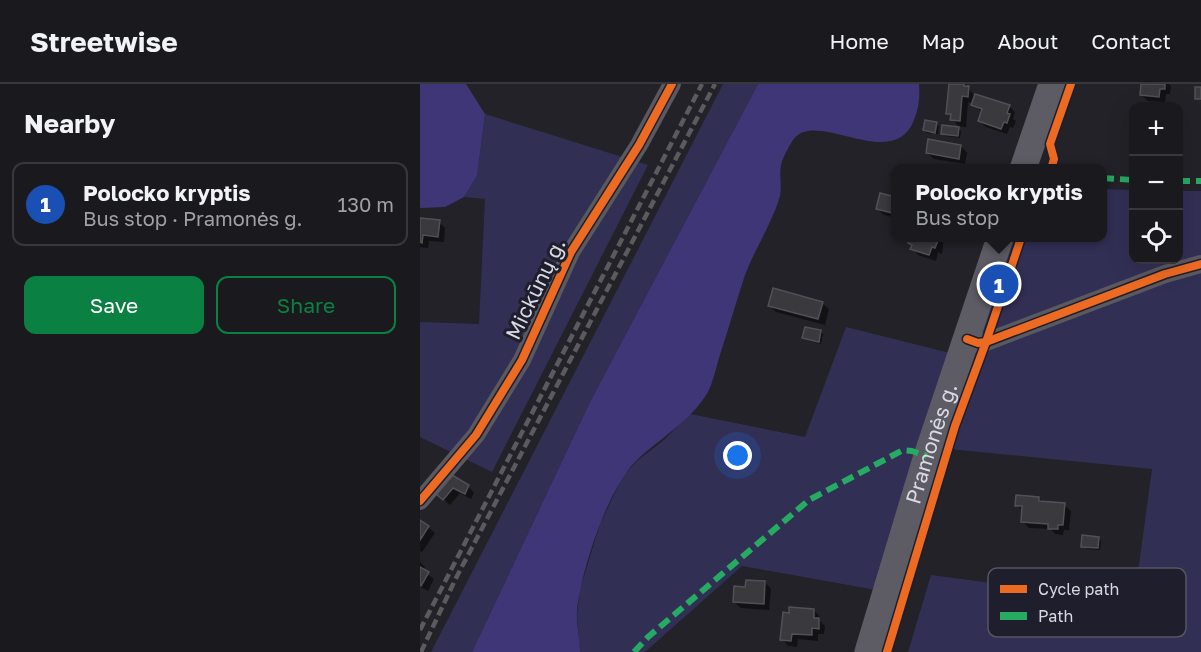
<!DOCTYPE html>
<meta charset="utf-8">
<style>
:root{--surface:#1a1a1e;--page:#27272b;--text:#f1f3f6;--muted:#9fa1a4;--line:#38383c;--accent:#0b8043}
body{margin:0;font-family:"Golos Text",sans-serif;background:var(--page);color:var(--text)}
.controls{position:absolute;right:18px;top:18px;display:grid;overflow:hidden;border-radius:12px;box-shadow:0 6px 24px #0002}
.controls button{width:54px;height:54px;display:grid;place-items:center;padding:0;border:0;border-bottom:2px solid var(--line);background:var(--surface);color:var(--text);font:30px sans-serif}
.you{position:absolute;left:318px;top:372px;width:21px;height:21px;margin:-15px;border:4px solid #fff;border-radius:50%;background:#1a73e8;box-shadow:0 0 0 9px #1a73e833}
.badge{display:grid;place-items:center;width:39px;height:39px;border-radius:50%;background:var(--accent);color:#fff;font-size:20px;font-weight:700}
.pin{position:absolute;translate:-50% -50%;border:3px solid #fff;box-shadow:0 2px 6px #0006}
.popup{position:absolute;left:471px;top:80px;width:216px;height:78px;box-sizing:border-box;display:grid;place-content:center;border-radius:12px;background:var(--surface);filter:drop-shadow(0 2px 4px #0005);font-size:20px;white-space:nowrap;color:var(--muted)}
.popup b{font-size:22px;color:var(--text)}
.popup::after{content:'';position:absolute;left:50%;top:100%;margin-left:-12px;border:12px solid transparent;border-top-color:var(--surface)}
.list{margin:0;padding:0;list-style:none}
h2{display:flex;justify-content:space-between;align-items:center;height:78px;margin:0;padding:0 24px;font-size:26px}
h2 small{font-size:20px;font-weight:400;color:var(--muted)}
.list li{display:grid;grid-template-columns:39px 1fr auto;gap:18px;align-items:center;box-sizing:border-box;height:84px;margin:0 12px 12px;padding:0 12px;border:2px solid var(--line);border-radius:12px}
.list b{display:block;font-size:22px;white-space:nowrap}
.list p{margin:0;font-size:20px;white-space:nowrap;color:var(--muted)}
.list em{font-size:20px;font-style:normal;color:var(--muted)}
.actions{display:flex;gap:12px;padding:18px 24px}
.actions a{flex:1;padding:14px 0;border:2px solid var(--accent);border-radius:12px;text-align:center;font-size:21px;color:var(--accent)}
.actions .main{background:var(--accent);color:#fff}
.icon{flex:none;width:33px;height:33px;fill:none;stroke:currentColor;stroke-width:2;stroke-linecap:round;stroke-linejoin:round}
.map{position:relative;flex:none;width:781px;height:568px;overflow:hidden}
header{display:flex;align-items:center;gap:36px;box-sizing:border-box;height:84px;padding:0 30px;background:var(--surface);border-bottom:2px solid var(--line)}
header strong{font-size:28px}
nav{display:flex;gap:33px;margin-inline-start:auto;font-size:21px}
main{display:flex}
aside{flex:1;background:var(--surface)}
.map>svg:first-child{display:block}
.green{fill:#322f55}
.forest{fill:#3f3678}
.shadow{fill:#0007}
.building{fill:#39393e;stroke:#505056;stroke-width:1.5}
.lines{fill:none;stroke-linecap:round;stroke-linejoin:round}
.minor{stroke:#59595f;stroke-width:18}
.primary{stroke:#5d5c65;stroke-width:27}
.rail{stroke:#5a5a5f;stroke-width:4.5;stroke-dasharray:9 4.5;stroke-linecap:butt}
.quiet{stroke:#26ab63;stroke-width:6;stroke-dasharray:12 6;stroke-linecap:butt}
.cycleway-casing{stroke:#1f1e2c;stroke-width:11}
.cycleway{stroke:#ed6a23;stroke-width:8}
.labels{text-anchor:middle;stroke-width:6;stroke-linejoin:round;paint-order:stroke}
.street-label{font-size:21px;fill:#d8d9e2;stroke:#1f1e2c}
.key{fill:#1f1e2c;stroke:#565663;stroke-width:1.5}
.key-label{font-size:16px;fill:#d8d9e2}
</style>
<header>
<strong>Streetwise</strong>
<nav><a>Home</a><a>Map</a><a>About</a><a>Contact</a></nav>
</header>
<main>
<aside>
<h2>Nearby<small></small></h2>
<ul class="list">
<li><span class="badge" style="background:#1a4fb4">1</span><div><b>Polocko kryptis</b><p>Bus stop · Pramonės g.</p></div><em>130 m</em></li>
</ul>
<div class="actions"><a class="main">Save</a><a>Share</a></div>
</aside>
<div class="map">
<svg width="781" height="568" viewBox="0 0 781 568">
<rect width="100%" height="100%" fill="#222228"/>
<!-- green -->
<g class="green">
<path d="M303,0H338L170,318L52,568H11Z"/>
<path d="M65,30L228,81L72,388L0,353V238L59,240L65,115L44,113L57,92Z"/>
<path d="M683,105L713,106L714,176H758L759,107H781V568H488L511,491L714,518L732,385L519,364L592,154H682Z"/>
<path d="M426,243L530,269L456,506L322,482L225,568H160L157,531L160,505L180,440L203,392L217,377L244,356L270,330L385,353Z"/>
</g>
<!-- forest -->
<g class="forest">
<path d="M0,0H46L65,30L57,92L44,113L25,123L0,124Z"/>
<path d="M338,0H499C500,12 499,24 494,36C473,90 395,23 373,56C369,62 363,73 361,81C359,91 362,102 360,112C352,140 335,164 325,191C316,219 308,246 299,274C296,284 293,298 288,308C271,337 240,354 216,377C187,406 161,487 157,527C156,541 160,554 160,568H52L170,318Z"/>
</g>
<!-- shadow -->
<g class="shadow">
<path d="M531,0H546L554,12L589,22L595,28L593,35L596,37L593,44L590,43L587,50L566,43L559,37L562,28L553,21V19L548,18L546,43L538,42L528,29Z"/>
<path d="M722,0H749L751,2L750,10H746L745,18L728,17L721,11Z"/>
<path d="M517,40L519,43L518,50L507,49L505,46Z"/>
<path d="M539,45L541,47L540,54L525,52L522,49Z"/>
<path d="M541,62L547,69L545,80L514,75L507,69Z"/>
<path d="M476,115V134L464,131L457,125Z"/>
<path d="M0,136L19,138L25,144L24,158L9,157L8,164L0,163Z"/>
<path d="M492,154H524L522,170L518,168L516,177L498,171L490,159Z"/>
<path d="M402,219L409,225L405,241L356,228L350,222Z"/>
<path d="M401,248L403,250L401,260L387,256L384,254Z"/>
<path d="M32,393L48,402L54,409L51,415L40,409L30,421L18,410Z"/>
<path d="M619,414L624,419L644,421L651,427L649,446H644L643,451L635,450L631,445L609,444L603,438V428L597,421Z"/>
<path d="M0,437L15,449L2,468L0,467Z"/>
<path d="M678,454L681,457L680,466L666,465L663,462Z"/>
<path d="M0,478L5,483L3,487L14,495L8,507L0,503Z"/>
<path d="M345,498L351,505L349,526L321,524L314,518L327,504Z"/>
<path d="M394,526L400,533V537L405,542L404,550H398V557L378,555L377,563L368,562L362,555L370,530Z"/>
</g>
<!-- building -->
<g class="building">
<path d="M529,0H544V2H549L548,13L542,12L540,37L530,36L531,30H526Z"/>
<path d="M721,0H745V5H740L739,13L720,11Z"/>
<rect x="775" y="3" width="6" height="12"/>
<path d="M555,10L590,21L587,29L590,30L587,39L584,38L581,45L558,37L562,25L551,21Z"/>
<path d="M505,36L517,38L515,49L503,46Z"/>
<path d="M522,41L539,43L538,52L521,50Z"/>
<path d="M508,55L541,61L539,75L506,69Z"/>
<path d="M460,109L476,113V130L456,125Z"/>
<path d="M0,134L20,136L18,153L3,151L2,159L0,158Z"/>
<path d="M490,154H519L515,164L512,163L509,171L490,165L492,161L488,159Z"/>
<path d="M353,204L403,218L398,235L348,222Z"/>
<path d="M385,243L401,246L399,258L382,254Z"/>
<path d="M32,391L49,401L45,410L33,404L23,416L16,410Z"/>
<path d="M596,411L619,413V417L645,419L643,441H638V445H628V440L601,438L602,422H595Z"/>
<path d="M0,436L9,442L0,456Z"/>
<path d="M662,451L679,453L678,464L661,463Z"/>
<path d="M0,483L9,488L1,502L0,501Z"/>
<path d="M326,496L345,497L344,520L313,518L314,502L325,503Z"/>
<path d="M369,523L394,525V534H399V545L392,544V551L372,550L371,557L360,556L363,528L369,529Z"/>
</g>
<g class="lines">
<!-- minor -->
<g class="minor">
<path d="M547,255L558,259L566,258L745,190L781,180"/>
<path d="M0,417L56,351L102,276L151,168L219,61L252,0"/>
</g>
<!-- primary -->
<g class="primary">
<path d="M603,85L632,0"/>
<path id="s1" d="M448,568L507,372L580,154"/>
</g>
<!-- rail -->
<g class="rail">
<path d="M0,546L282,0"/>
<path d="M1,568L36,494L295,0"/>
</g>
<!-- quiet -->
<g class="quiet">
<path d="M682,94L714,96"/>
<path d="M758,97H781"/>
<path d="M214,568L228,553L389,416L483,366L492,367L507,372"/>
</g>
<!-- cycleway casing -->
<g class="cycleway-casing">
<g id="cycleway">
<path d="M631,85L634,75L630,60L651,0"/>
<path d="M547,255L558,259L566,258L745,190L781,180"/>
<path d="M0,417L56,351L102,276L151,168L219,61L252,0"/>
<path d="M467,568L535,342L566,258L601,154"/>
</g>
</g>
<!-- cycleway -->
<use href="#cycleway" class="cycleway"/>
</g>
<g class="labels">
<!-- street labels -->
<g class="street-label">
<text transform="translate(116 205) rotate(-64)" y="7">Mickūnų g.</text>
<text dy="7" stroke="none"><textPath href="#s1" startOffset="218">Pramonės g.</textPath></text>
</g>
</g>
<!-- legend -->
<rect x="568" y="484" width="198" height="69" rx="9" class="key"/>
<rect x="580" y="501" width="27" height="8" fill="#ed6a23"/>
<rect x="580" y="528" width="27" height="8" fill="#26ab63"/>
<g class="key-label">
<text x="618" y="511">Cycle path</text>
<text x="618" y="538">Path</text>
</g>
</svg>
<div class="controls">
<button>+</button>
<button>−</button>
<button><svg class="icon" aria-label="locate" viewBox="0 0 24 24"><circle cx="12" cy="12" r="6"/><path d="M12 2v4M12 18v4M2 12h4M18 12h4"/></svg></button>
</div>
<div class="you"></div>
<div class="pin badge" style="left:579px;top:200px;background:#1a4fb4">1</div>
<div class="popup"><b>Polocko kryptis</b>Bus stop</div>
</div>
</main>
